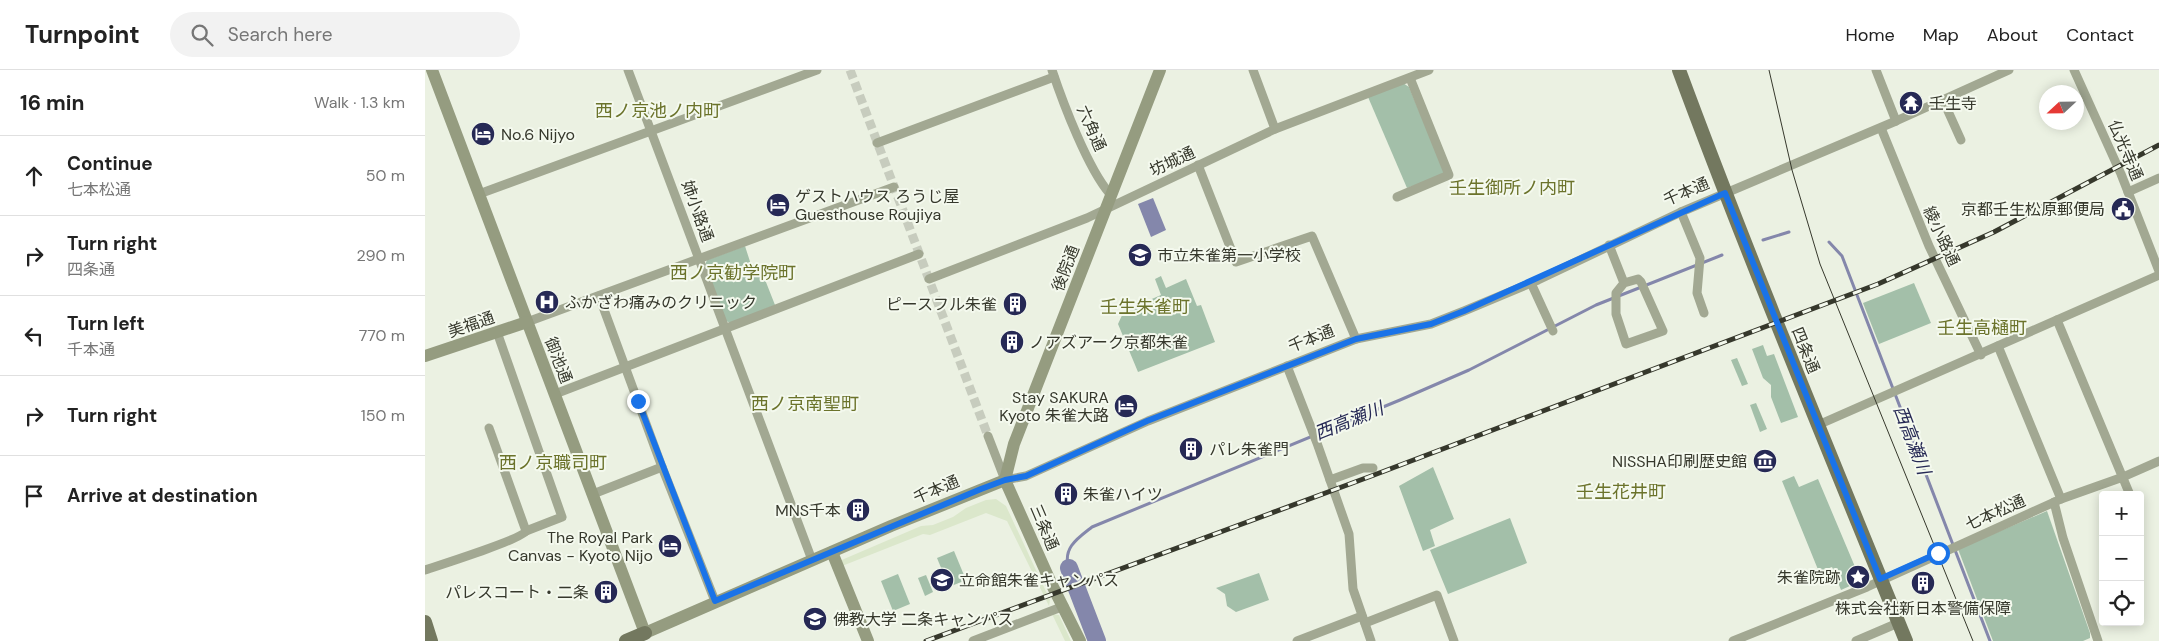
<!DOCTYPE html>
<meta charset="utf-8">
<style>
:root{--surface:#fff;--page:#f2f2f2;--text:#222;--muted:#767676;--line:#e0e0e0}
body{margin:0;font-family:"DM Sans","Noto Sans JP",sans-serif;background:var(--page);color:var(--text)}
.controls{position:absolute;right:15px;bottom:15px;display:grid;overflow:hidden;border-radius:5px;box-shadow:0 2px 12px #0003}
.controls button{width:45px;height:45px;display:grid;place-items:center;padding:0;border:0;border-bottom:1px solid var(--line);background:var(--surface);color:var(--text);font:25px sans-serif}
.compass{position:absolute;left:1614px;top:15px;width:45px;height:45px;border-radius:50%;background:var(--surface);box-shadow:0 2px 12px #0003;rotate:248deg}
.stop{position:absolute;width:15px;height:15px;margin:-11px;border:4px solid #1a73e8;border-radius:50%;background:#fff}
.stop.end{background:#1a73e8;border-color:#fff;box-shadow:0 1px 5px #0008}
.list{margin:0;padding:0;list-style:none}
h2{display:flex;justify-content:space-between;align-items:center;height:65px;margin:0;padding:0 20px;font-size:21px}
h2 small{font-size:16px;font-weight:400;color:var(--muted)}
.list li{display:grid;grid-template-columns:32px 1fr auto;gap:15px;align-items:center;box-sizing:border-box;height:80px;padding:0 20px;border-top:1px solid var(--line)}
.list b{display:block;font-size:19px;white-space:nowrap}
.list p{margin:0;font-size:16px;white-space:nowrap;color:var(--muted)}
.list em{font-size:16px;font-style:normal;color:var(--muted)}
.icon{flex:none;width:28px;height:28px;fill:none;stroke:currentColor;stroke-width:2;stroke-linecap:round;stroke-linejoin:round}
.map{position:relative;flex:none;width:1734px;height:571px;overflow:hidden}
header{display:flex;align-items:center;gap:30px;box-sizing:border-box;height:70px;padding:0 25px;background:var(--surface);border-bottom:1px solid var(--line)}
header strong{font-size:24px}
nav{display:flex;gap:28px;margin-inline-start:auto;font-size:18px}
.search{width:350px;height:45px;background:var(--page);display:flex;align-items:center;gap:12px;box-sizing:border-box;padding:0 18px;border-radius:28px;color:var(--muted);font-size:19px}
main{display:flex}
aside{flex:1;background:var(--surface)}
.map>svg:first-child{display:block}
.green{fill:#a3bfa9}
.plaza{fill:#dbe7cb}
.water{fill:#8487ab}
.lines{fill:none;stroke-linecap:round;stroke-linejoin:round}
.stream{stroke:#8487ab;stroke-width:3}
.river{stroke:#8487ab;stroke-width:18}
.street-tunnel{stroke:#c7ccbe;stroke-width:9;stroke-dasharray:9 4.5;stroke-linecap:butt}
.street{stroke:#a2a892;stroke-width:9}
.secondary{stroke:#959c80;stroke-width:12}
.primary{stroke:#73785f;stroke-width:14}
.tram{stroke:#36382c;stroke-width:1}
.rail-casing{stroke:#36382c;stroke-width:5}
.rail{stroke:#f4f9ee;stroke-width:3;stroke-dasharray:9;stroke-linecap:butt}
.route{stroke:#1a73e8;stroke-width:6}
.labels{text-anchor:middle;stroke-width:4;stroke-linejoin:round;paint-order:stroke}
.poi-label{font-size:16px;fill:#36382c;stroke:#f4f9ee;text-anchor:start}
.street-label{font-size:16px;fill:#36382c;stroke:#f4f9ee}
.neighbourhood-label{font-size:18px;fill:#6b732b;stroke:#f4f9ee}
.water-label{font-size:18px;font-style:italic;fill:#262955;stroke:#f4f9ee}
</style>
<header>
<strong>Turnpoint</strong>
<div class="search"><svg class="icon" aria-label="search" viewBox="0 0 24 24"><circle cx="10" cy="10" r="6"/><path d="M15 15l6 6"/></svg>Search here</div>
<nav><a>Home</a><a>Map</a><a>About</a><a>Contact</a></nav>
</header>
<main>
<aside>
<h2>16 min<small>Walk · 1.3 km</small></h2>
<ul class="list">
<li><svg class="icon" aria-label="ahead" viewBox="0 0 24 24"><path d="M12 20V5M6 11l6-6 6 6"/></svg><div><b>Continue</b><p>七本松通</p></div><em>50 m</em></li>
<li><svg class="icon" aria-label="right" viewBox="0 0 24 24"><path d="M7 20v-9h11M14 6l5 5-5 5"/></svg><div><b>Turn right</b><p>四条通</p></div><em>290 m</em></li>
<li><svg class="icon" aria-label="left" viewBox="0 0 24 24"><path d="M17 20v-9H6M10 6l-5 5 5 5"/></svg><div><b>Turn left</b><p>千本通</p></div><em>770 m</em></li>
<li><svg class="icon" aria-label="right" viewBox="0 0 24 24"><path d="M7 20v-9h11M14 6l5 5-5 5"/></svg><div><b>Turn right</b></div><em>150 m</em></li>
<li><svg class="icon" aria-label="arrive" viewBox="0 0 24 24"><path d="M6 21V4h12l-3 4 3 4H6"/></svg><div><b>Arrive at destination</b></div></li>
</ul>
</aside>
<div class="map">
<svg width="1734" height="571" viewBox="0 0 1734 571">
<rect width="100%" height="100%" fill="#ebf1e2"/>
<!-- green -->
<g class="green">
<path d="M978,13L984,17L1019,101L1016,106L982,118L943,27Z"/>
<path d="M320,176L329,204L337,202L350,235L306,253L301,251L280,195L282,190Z"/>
<path d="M736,206L741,218L761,209L772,236L776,235L790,272L713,302L693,254L699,241L736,225L730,209Z"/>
<path d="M1489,213L1506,253L1454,274L1438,233Z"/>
<path d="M1338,275L1342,286L1349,284L1373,347L1356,353L1346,327V315L1338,308L1327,279Z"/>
<path d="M1312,288L1323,314L1317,316L1306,290Z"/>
<path d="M1331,333L1342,359L1335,362L1325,335Z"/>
<path d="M1008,397L1029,449L1005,460L1010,476L998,481L974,416Z"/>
<path d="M1369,406L1374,417L1393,409L1436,511L1416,520L1407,497L1394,502L1357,411Z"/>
<path d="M1622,441L1665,563V568L1658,571H1568L1533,479Z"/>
<path d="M1085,448L1102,493L1023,524L1005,480Z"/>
<path d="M529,481L541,510L524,517L512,488Z"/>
<path d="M834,503L844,530L811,542L802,536L800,524L791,518Z"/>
<path d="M473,504L485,534L468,541L456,511Z"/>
<path d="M501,505L508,522L500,526L493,508Z"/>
</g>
<!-- plaza -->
<g class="plaza">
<path d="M571,429L581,436L625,530L624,536L582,451L561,443L505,465L498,464L417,496V490L419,489L496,456L508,455L528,447L541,438L561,430Z"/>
<path d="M627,544L634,545L646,571H640Z"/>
</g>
<!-- water -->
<path class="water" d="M728,128L741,160L726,167L713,134Z"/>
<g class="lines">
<!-- stream -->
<g class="stream">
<path d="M1338,170L1364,162"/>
<path d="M1404,172L1417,186L1565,571"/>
<path d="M644,498C637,478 653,468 667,457L975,330L1044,300L1171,235L1297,185"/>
</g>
<!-- river -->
<path class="river" d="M644,498L672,571"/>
<!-- street-tunnel -->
<path class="street-tunnel" d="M425,0L563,366"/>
<!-- street -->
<g class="street">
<path d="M203,0L387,490"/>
<path d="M627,0C638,33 663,99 685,124"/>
<path d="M828,0L850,59"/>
<path d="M1451,0L1471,51"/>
<path d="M1649,0L1696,104L1734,201"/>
<path d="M1518,30L1536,70"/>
<path d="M1456,58L1504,176L1556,285"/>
<path d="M452,73L629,7"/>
<path d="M773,95L811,192L887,166L931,269"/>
<path d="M1703,122L1734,108"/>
<path d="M54,124L392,0"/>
<path d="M972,127L1024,105L985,8"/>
<path d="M1256,142L1275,188L1272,223L1279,243"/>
<path d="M1184,175L1199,213L1191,223V244L1201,274L1238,261L1216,212L1213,209L1199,213"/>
<path d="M504,209L662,148L850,59L1004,0"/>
<path d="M1106,213L1128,261"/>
<path d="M174,226L237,397L290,531"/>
<path d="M1632,250L1705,425"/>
<path d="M102,252L469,117"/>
<path d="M1573,276L1636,429"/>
<path d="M862,296L892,373L924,464L928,519L946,571"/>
<path d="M130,324L494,184"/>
<path d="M1393,355L1734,205"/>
<path d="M64,358L101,461"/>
<path d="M563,366L580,410L601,406L723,351L931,269L1006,254L1039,241L1113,210L1256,142L1471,51L1584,0"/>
<path d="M905,410L938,398H948"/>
<path d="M168,424L237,397"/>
<path d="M1629,432L1638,468L1673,571"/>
<path d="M0,500C15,495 97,469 101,461L137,447L72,262"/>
<path d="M940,553L1012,525L1029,571"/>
<path d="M548,571L639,536"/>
<path d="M872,571L937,546"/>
<path d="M1308,571L1442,517L1636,429L1698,407L1734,391"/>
<path d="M1431,571L1473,553"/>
</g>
<!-- secondary -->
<g class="secondary">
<path d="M7,0L220,563L466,456L580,410"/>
<path d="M0,286L102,252"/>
<path d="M580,410L589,374L735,0"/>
<path d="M580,410L626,513L655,571"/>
<path d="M407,482L443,571"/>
</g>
<!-- primary -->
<g class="primary">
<path d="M1254,0C1325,192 1404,381 1481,571"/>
<path d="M0,552L6,571"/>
<path d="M201,571L220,563"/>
</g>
<!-- tram -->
<path class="tram" d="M1344,0L1367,100L1395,194L1548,571"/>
<!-- rail casing -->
<g class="rail-casing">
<path id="rail" d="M501,571L949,405L1453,214L1569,162L1734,75"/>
</g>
<!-- rail -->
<use href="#rail" class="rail"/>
</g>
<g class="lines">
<!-- route -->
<path class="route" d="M213,331L290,531L556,419L580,410L601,406L722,351L931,269L1006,254L1039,241L1300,123L1455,509L1513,483"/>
</g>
<!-- icons -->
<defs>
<g id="temple-disc" transform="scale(1.25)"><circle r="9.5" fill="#262955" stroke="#f4f9ee"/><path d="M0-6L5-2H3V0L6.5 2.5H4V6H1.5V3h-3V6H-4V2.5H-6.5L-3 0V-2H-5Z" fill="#fff"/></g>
<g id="hotel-disc" transform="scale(1.25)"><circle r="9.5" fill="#262955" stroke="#f4f9ee"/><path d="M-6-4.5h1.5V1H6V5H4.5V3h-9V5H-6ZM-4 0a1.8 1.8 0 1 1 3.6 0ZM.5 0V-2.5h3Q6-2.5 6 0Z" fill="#fff"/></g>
<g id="civic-disc" transform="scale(1.25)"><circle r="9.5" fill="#262955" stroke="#f4f9ee"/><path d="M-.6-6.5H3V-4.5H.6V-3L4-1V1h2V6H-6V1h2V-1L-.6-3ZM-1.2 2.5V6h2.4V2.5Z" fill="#fff"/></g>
<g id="school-disc" transform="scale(1.25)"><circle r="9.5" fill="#262955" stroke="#f4f9ee"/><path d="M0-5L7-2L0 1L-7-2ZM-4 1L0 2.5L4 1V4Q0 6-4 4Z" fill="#fff"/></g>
<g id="hospital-disc" transform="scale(1.25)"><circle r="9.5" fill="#262955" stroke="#f4f9ee"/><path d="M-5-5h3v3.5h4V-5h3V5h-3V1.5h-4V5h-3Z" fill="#fff"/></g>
<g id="building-disc" transform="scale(1.25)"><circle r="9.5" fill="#262955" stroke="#f4f9ee"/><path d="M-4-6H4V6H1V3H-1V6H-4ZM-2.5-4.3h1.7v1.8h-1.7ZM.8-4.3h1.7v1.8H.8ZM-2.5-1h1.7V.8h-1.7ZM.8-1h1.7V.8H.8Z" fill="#fff"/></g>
<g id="museum-disc" transform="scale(1.25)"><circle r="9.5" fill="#262955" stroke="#f4f9ee"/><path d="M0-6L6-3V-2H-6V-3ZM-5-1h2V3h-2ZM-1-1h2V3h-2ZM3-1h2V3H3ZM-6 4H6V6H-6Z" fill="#fff"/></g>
<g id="sight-disc" transform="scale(1.25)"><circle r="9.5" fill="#262955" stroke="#f4f9ee"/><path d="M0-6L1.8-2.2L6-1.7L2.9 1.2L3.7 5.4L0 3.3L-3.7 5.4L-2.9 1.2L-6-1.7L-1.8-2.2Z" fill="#fff"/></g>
<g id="university-disc" transform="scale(1.25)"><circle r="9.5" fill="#262955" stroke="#f4f9ee"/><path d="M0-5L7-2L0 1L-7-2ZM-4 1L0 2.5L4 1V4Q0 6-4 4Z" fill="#fff"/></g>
</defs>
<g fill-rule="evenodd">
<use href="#temple-disc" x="1486" y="33"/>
<use href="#hotel-disc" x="58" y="64"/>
<use href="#hotel-disc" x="353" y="135"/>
<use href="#civic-disc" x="1698" y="139"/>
<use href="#school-disc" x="715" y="185"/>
<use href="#hospital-disc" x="122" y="232"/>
<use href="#building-disc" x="590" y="234"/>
<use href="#building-disc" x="587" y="272"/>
<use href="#hotel-disc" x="701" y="336"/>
<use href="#building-disc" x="766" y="379"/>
<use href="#museum-disc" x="1340" y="391"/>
<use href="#building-disc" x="641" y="424"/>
<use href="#building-disc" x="433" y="440"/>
<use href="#hotel-disc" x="245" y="476"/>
<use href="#sight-disc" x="1433" y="507"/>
<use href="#university-disc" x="517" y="510"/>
<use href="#building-disc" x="1498" y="513"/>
<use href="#building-disc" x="181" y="522"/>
<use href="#university-disc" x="390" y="549"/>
</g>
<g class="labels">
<!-- poi labels -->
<g class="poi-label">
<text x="1504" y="39">壬生寺</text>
<text x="76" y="70">No.6 Nijyo</text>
<text x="370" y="132">ゲストハウス ろうじ屋<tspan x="370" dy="18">Guesthouse Roujiya</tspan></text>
<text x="1680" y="145" text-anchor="end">京都壬生松原郵便局</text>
<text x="732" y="191">市立朱雀第一小学校</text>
<text x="140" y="238">ふかざわ痛みのクリニック</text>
<text x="572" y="240" text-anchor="end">ピースフル朱雀</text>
<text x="604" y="278">ノアズアーク京都朱雀</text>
<text x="684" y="333" text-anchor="end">Stay SAKURA<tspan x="684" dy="18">Kyoto 朱雀大路</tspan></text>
<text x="784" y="385">パレ朱雀門</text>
<text x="1322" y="397" text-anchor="end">NISSHA印刷歴史館</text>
<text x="658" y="430">朱雀ハイツ</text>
<text x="416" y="446" text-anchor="end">MNS千本</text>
<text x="228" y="473" text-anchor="end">The Royal Park<tspan x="228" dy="18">Canvas - Kyoto Nijo</tspan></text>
<text x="1416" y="513" text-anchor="end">朱雀院跡</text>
<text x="534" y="516">立命館朱雀キャンパス</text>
<text x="164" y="528" text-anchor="end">パレスコート・二条</text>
<text x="1498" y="544" text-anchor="middle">株式会社新日本警備保障</text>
<text x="408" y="555">佛教大学 二条キャンパス</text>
</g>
<!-- street labels -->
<g class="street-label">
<text transform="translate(667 58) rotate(66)" y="6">六角通</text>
<text transform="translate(1701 80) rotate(67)" y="6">仏光寺通</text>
<text transform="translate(747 91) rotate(-25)" y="6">坊城通</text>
<text transform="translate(1261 121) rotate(-23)" y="6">千本通</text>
<text transform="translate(273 141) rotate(70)" y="6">姉小路通</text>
<text transform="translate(1517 166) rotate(65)" y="6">綾小路通</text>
<text transform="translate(640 198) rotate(-69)" y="6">後院通</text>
<text transform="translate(46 254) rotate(-19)" y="6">美福通</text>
<text transform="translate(886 268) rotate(-21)" y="6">千本通</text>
<text transform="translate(1381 280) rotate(68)" y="6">四条通</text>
<text transform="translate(134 290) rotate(69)" y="6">御池通</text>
<text transform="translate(511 419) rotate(-23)" y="6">千本通</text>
<text transform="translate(1570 442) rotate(-24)" y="6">七本松通</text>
<text transform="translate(620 457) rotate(67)" y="6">三条通</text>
</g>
<!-- neighbourhood labels -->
<g class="neighbourhood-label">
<text x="233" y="47">西ノ京池ノ内町</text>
<text x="1087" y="124">壬生御所ノ内町</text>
<text x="308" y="209">西ノ京勧学院町</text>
<text x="720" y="243">壬生朱雀町</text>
<text x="1557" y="264">壬生高樋町</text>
<text x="380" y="340">西ノ京南聖町</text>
<text x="128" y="399">西ノ京職司町</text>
<text x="1196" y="428">壬生花井町</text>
</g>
<!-- water labels -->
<g class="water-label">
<text transform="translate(924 351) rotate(-22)" y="6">西高瀬川</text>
<text transform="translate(1487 370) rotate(69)" y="6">西高瀬川</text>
</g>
</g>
</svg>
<div class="controls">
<button>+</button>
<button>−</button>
<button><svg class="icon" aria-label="locate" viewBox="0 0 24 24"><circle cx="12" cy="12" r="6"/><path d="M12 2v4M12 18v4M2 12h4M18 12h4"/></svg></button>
</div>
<svg class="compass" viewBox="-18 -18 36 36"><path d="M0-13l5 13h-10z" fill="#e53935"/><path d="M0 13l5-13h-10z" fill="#767676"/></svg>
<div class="stop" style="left:1513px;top:483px"></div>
<div class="stop end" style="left:213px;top:331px"></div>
</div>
</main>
